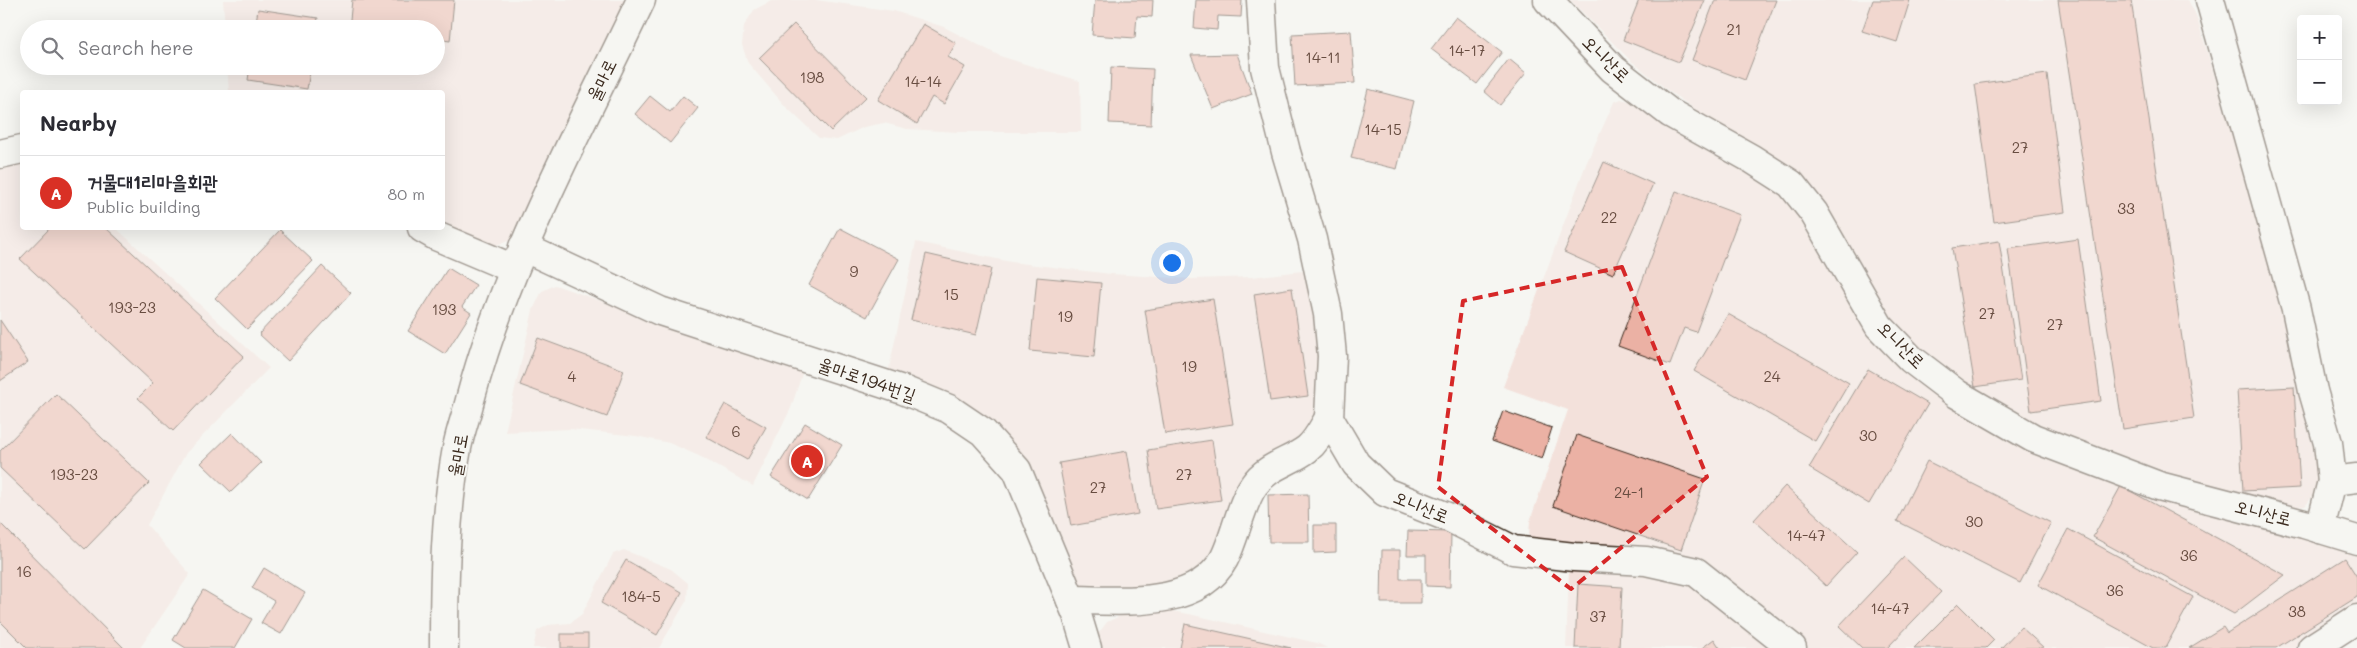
<!DOCTYPE html>
<meta charset="utf-8">
<style>
:root{--surface:#fff;--page:#f7f7f7;--text:#2b2b33;--muted:#7c7c81;--line:#e1e1e2;--accent:#d93025}
body{margin:0;font-family:Mali,"Poor Story",sans-serif;background:var(--page);color:var(--text)}
.controls{position:absolute;right:15px;top:15px;display:grid;overflow:hidden;border-radius:5px;box-shadow:0 5px 20px #0002}
.controls button{width:45px;height:45px;display:grid;place-items:center;padding:0;border:0;border-bottom:1px solid var(--line);background:var(--surface);color:var(--text);font:25px sans-serif}
.you{position:absolute;left:1171px;top:262px;width:18px;height:18px;margin:-12px;border:4px solid #fff;border-radius:50%;background:#1a73e8;box-shadow:0 0 0 8px #1a73e833}
.badge{display:grid;place-items:center;width:32px;height:32px;border-radius:50%;background:var(--accent);color:#fff;font-size:16px;font-weight:700}
.pin{position:absolute;translate:-50% -50%;border:2px solid #fff;box-shadow:0 1px 5px #0006}
.list{margin:0;padding:0;list-style:none}
h2{display:flex;justify-content:space-between;align-items:center;height:65px;margin:0;padding:0 20px;font-size:21px}
h2 small{font-size:16px;font-weight:400;color:var(--muted)}
.list li{display:grid;grid-template-columns:32px 1fr auto;gap:15px;align-items:center;box-sizing:border-box;height:75px;padding:0 20px;border-top:1px solid var(--line)}
.list b{display:block;font-size:19px;white-space:nowrap}
.list p{margin:0;font-size:16px;white-space:nowrap;color:var(--muted)}
.list em{font-size:16px;font-style:normal;color:var(--muted)}
.icon{flex:none;width:28px;height:28px;fill:none;stroke:currentColor;stroke-width:2;stroke-linecap:round;stroke-linejoin:round}
.map{position:relative;flex:none;width:2357px;height:648px;overflow:hidden}
.search{position:absolute;background:var(--surface);box-shadow:0 5px 20px #0002;left:20px;top:20px;width:425px;height:55px;display:flex;align-items:center;gap:12px;box-sizing:border-box;padding:0 18px;border-radius:28px;color:var(--muted);font-size:19px}
.panel{position:absolute;background:var(--surface);box-shadow:0 5px 20px #0002;left:20px;top:90px;width:425px;height:140px;border-radius:5px}
.map>svg:first-child{display:block}
.built{fill:#f3e1db}
.building{fill:#ebb1a4;stroke:#3b2a1e}
.lines{fill:none;stroke-linecap:round;stroke-linejoin:round}
.minor-casing{stroke:#3b2a1e;stroke-width:31}
.minor{stroke:#f6f6f2;stroke-width:28}
.marked{fill:none;stroke:#d62828;stroke-width:4;stroke-dasharray:10 6;stroke-linejoin:round}
.labels{text-anchor:middle;stroke-width:4.5;stroke-linejoin:round;paint-order:stroke}
.number-label{font-size:15px;fill:#674c40}
.street-label{font-size:18px;fill:#3b2a1e;stroke:#f6f6f2}
</style>
<div class="map">
<svg width="2357" height="648" viewBox="0 0 2357 648">
<rect width="100%" height="100%" fill="#f6f6f2"/>
<filter id="ink" filterUnits="userSpaceOnUse"><feTurbulence type="fractalNoise" baseFrequency=".02" numOctaves="2"/><feDisplacementMap in="SourceGraphic" scale="10" xChannelSelector="R" yChannelSelector="G"/><feConvolveMatrix kernelMatrix="1 2 1 2 8 2 1 2 1" color-interpolation-filters="sRGB"/></filter>
<g filter="url(#ink)">
<!-- built -->
<g class="built">
<path d="M223,0H625L511,240L496,245L443,225L442,92H229L227,66H436V29H225Z"/>
<path d="M781,0H816L894,11L944,27L1000,56L1080,81L1081,132H958L907,129L884,123L864,127L837,140L819,138L785,106L748,63L742,45L744,26L754,10L771,1Z"/>
<path d="M1570,0H2188L2196,15L2241,161L2315,437L2318,470L2314,495L2305,506L2292,507L2132,465L2042,430L1962,385L1919,348L1890,316L1863,275L1812,187L1791,167L1708,118L1670,92L1631,61Z"/>
<path d="M1621,99L1632,102L1655,115L1793,201L1928,388L2357,551V609L2296,648H1809L1713,572L1534,542L1529,535L1530,521L1568,410L1503,387L1586,164L1614,102Z"/>
<path d="M22,164V228H116L269,368L186,453L147,525L190,574L140,648H0V170Z"/>
<path d="M916,242L1011,262L1111,274L1193,279L1252,277L1310,270L1322,359L1316,423L1215,549L1204,568L1167,585L1082,589L1070,569L1031,473L1013,444L991,419L971,408L888,373Z"/>
<path d="M555,285L803,371L791,408L753,486L699,456L669,443L636,436L570,429L505,432L533,310L542,291Z"/>
<path d="M624,550L671,569L688,583L687,600L659,648H533L537,631L548,625L570,623L582,614L613,554Z"/>
<path d="M1569,571L1649,573L1682,579L1780,648H1566Z"/>
<path d="M1160,609L1189,614L1317,643L1327,648H1098V634L1107,622L1133,610Z"/>
</g>
<!-- building -->
<g class="building">
<path d="M352,0H454L450,41L436,39V29H349Z"/>
<path d="M1095,0H1153L1152,17L1137,16L1135,38L1092,35Z"/>
<path d="M1196,0H1242L1241,17L1218,16L1217,30L1194,28Z"/>
<path d="M1639,0H1705L1679,62L1623,40Z"/>
<path d="M1715,0H1776L1745,80L1692,60Z"/>
<path d="M1873,0H1910L1897,42L1862,31Z"/>
<path d="M2058,0H2131L2194,418L2123,429Z"/>
<path d="M258,9L318,18L316,29H255Z"/>
<path d="M1456,17L1502,52L1477,84L1431,49Z"/>
<path d="M794,24L866,97L831,131L759,58Z"/>
<path d="M923,24L956,43L948,57L965,67L944,104L932,97L917,124L878,100Z"/>
<path d="M1351,31L1355,83L1295,86L1292,34Z"/>
<path d="M1237,54L1252,94L1213,109L1191,55Z"/>
<path d="M1509,59L1526,73L1500,105L1484,91Z"/>
<path d="M250,66H311L307,89L248,80Z"/>
<path d="M1111,67L1153,69L1151,125L1109,123Z"/>
<path d="M2047,74L2065,212L1994,222L1975,84Z"/>
<path d="M1368,89L1414,101L1397,169L1351,158Z"/>
<path d="M650,96L670,112L683,96L698,108L670,143L635,114Z"/>
<path d="M1604,162L1653,184L1613,274L1564,252Z"/>
<path d="M1676,191L1740,215L1696,332L1684,328L1670,365L1618,346Z"/>
<path d="M50,228H106L244,356L173,431L138,398L153,383L20,259Z"/>
<path d="M840,228L899,259L867,317L809,285Z"/>
<path d="M280,230L313,261L247,329L215,298Z"/>
<path d="M2078,239L2101,401L2031,411L2008,249Z"/>
<path d="M1999,241L2021,380L1975,387L1952,248Z"/>
<path d="M926,254L991,269L976,335L911,320Z"/>
<path d="M322,266L351,293L288,361L259,334Z"/>
<path d="M448,268L476,285L462,307L471,313L445,354L408,331Z"/>
<path d="M1037,277L1101,283L1094,357L1030,351Z"/>
<path d="M1292,288L1308,396L1270,401L1254,294Z"/>
<path d="M1213,299L1233,424L1165,434L1145,310Z"/>
<path d="M1728,314L1849,383L1815,441L1694,371Z"/>
<path d="M0,320L28,362L0,381Z"/>
<path d="M538,338L624,370L607,417L520,385Z"/>
<path d="M1868,369L1928,404L1869,504L1809,468Z"/>
<path d="M2294,387L2300,488L2243,491L2237,390Z"/>
<path d="M56,394L149,483L85,549L0,468V451Z"/>
<path d="M725,404L766,427L747,460L706,437Z"/>
<path d="M1503,411L1552,428L1542,459L1492,441Z"/>
<path d="M805,423L842,445L808,500L771,477Z"/>
<path d="M232,433L261,463L231,492L201,463Z"/>
<path d="M1577,435L1705,479L1681,550L1553,506Z"/>
<path d="M1212,440L1221,500L1156,509L1148,450Z"/>
<path d="M1127,451L1138,514L1071,526L1059,463Z"/>
<path d="M1927,461L2051,523L2020,583L1897,521Z"/>
<path d="M1785,486L1857,552L1826,586L1754,520Z"/>
<path d="M2121,486L2285,575L2234,614L2093,537Z"/>
<path d="M1308,494L1309,542H1269L1268,495Z"/>
<path d="M0,523L124,648H27L0,621Z"/>
<path d="M1314,525H1336V552L1314,553Z"/>
<path d="M2068,529L2193,597L2165,648H2153L2038,585Z"/>
<path d="M1408,531L1451,532L1450,587L1426,586V555H1407Z"/>
<path d="M1382,550H1400V579H1421V603H1381Z"/>
<path d="M1904,557L1941,592L1887,648H1862L1839,626Z"/>
<path d="M2345,558L2357,577V597L2276,648H2189L2223,627L2227,633Z"/>
<path d="M626,560L682,592L657,635L601,603Z"/>
<path d="M264,568L305,593L281,634L261,623L274,601L252,588Z"/>
<path d="M1578,584L1622,587L1619,648H1575Z"/>
<path d="M203,590L252,619L235,648H186L173,640Z"/>
<path d="M1958,604L1994,640L1986,648H1914Z"/>
<path d="M1185,624L1291,648H1180Z"/>
<path d="M2021,627L2044,648H2001Z"/>
<rect x="561" y="634" width="27" height="14"/>
<path d="M1714,639L1720,648H1702Z"/>
</g>
<g class="lines">
<!-- minor casing -->
<g class="minor-casing">
<g id="minor">
<path d="M1261,0L1265,68L1286,152L1312,239L1328,314L1332,356L1329,418L1356,464L1385,492L1450,518L1513,550L1574,557L1646,561L1696,572L1792,648"/>
<path d="M1548,0L1613,69L1670,113L1752,159L1791,184L1814,213L1879,326L1911,359L1957,394L2033,438L2159,486L2304,524L2357,540"/>
<path d="M2210,0L2296,309L2313,391L2328,443L2332,481L2320,529"/>
<path d="M0,154L22,149"/>
<path d="M422,228L436,236L514,269"/>
<path d="M523,247L660,311L903,390L949,409L983,432L1017,470L1077,615L1087,648"/>
<path d="M2332,481L2357,478"/>
<path d="M1071,600C1120,600 1196,610 1224,559C1235,538 1241,503 1254,485C1267,466 1290,462 1307,449C1317,441 1323,428 1329,418"/>
<path d="M444,648C444,582 445,513 457,448C460,432 466,416 470,400C507,260 579,131 641,0"/>
<path d="M2312,648L2357,619"/>
</g>
</g>
<!-- minor -->
<use href="#minor" class="minor"/>
</g>
</g>
<!-- marked area -->
<path d="M0 0H2357V648H0ZM1622,267L1707,477L1571,589L1438,487L1463,301Z" fill="#f6f6f2" fill-opacity=".55" fill-rule="evenodd"/>
<path class="marked" d="M1622,267L1707,477L1571,589L1438,487L1463,301Z"/>
<g class="labels">
<!-- number labels -->
<g class="number-label">
<text x="1734" y="35">21</text>
<text x="1467" y="56">14-17</text>
<text x="1323" y="63">14-11</text>
<text x="812" y="83">198</text>
<text x="923" y="87">14-14</text>
<text x="1383" y="135">14-15</text>
<text x="2020" y="153">27</text>
<text x="2126" y="214">33</text>
<text x="1609" y="223">22</text>
<text x="854" y="277">9</text>
<text x="951" y="300">15</text>
<text x="132" y="313">193-23</text>
<text x="444" y="315">193</text>
<text x="1987" y="319">27</text>
<text x="1065" y="322">19</text>
<text x="2055" y="330">27</text>
<text x="1189" y="372">19</text>
<text x="572" y="382">4</text>
<text x="1772" y="382">24</text>
<text x="736" y="437">6</text>
<text x="1868" y="441">30</text>
<text x="74" y="480">193-23</text>
<text x="1184" y="480">27</text>
<text x="1098" y="493">27</text>
<text x="1629" y="498">24-1</text>
<text x="1974" y="527">30</text>
<text x="1806" y="541">14-47</text>
<text x="2189" y="561">36</text>
<text x="24" y="577">16</text>
<text x="2115" y="596">36</text>
<text x="641" y="602">184-5</text>
<text x="1890" y="614">14-47</text>
<text x="2297" y="617">38</text>
<text x="1598" y="622">37</text>
</g>
<!-- street labels -->
<g class="street-label">
<text transform="translate(1606 59) rotate(44)" y="6">오니산로</text>
<text transform="translate(602 80) rotate(-64)" y="6">율마로</text>
<text transform="translate(1901 345) rotate(45)" y="6">오니산로</text>
<text transform="translate(867 380) rotate(19)" y="6">율마로194번길</text>
<text transform="translate(458 455) rotate(-80)" y="6">율마로</text>
<text transform="translate(1421 507) rotate(22)" y="6">오니산로</text>
<text transform="translate(2263 513) rotate(14)" y="6">오니산로</text>
</g>
</g>
</svg>
<div class="controls">
<button>+</button>
<button>−</button>
</div>
<div class="you"></div>
<div class="pin badge" style="left:807px;top:461px">A</div>
<div class="search"><svg class="icon" aria-label="search" viewBox="0 0 24 24"><circle cx="10" cy="10" r="6"/><path d="M15 15l6 6"/></svg>Search here</div>
<section class="panel">
<h2>Nearby<small></small></h2>
<ul class="list">
<li><span class="badge">A</span><div><b>거물대1리마을회관</b><p>Public building</p></div><em>80 m</em></li>
</ul>
</section>
</div>
